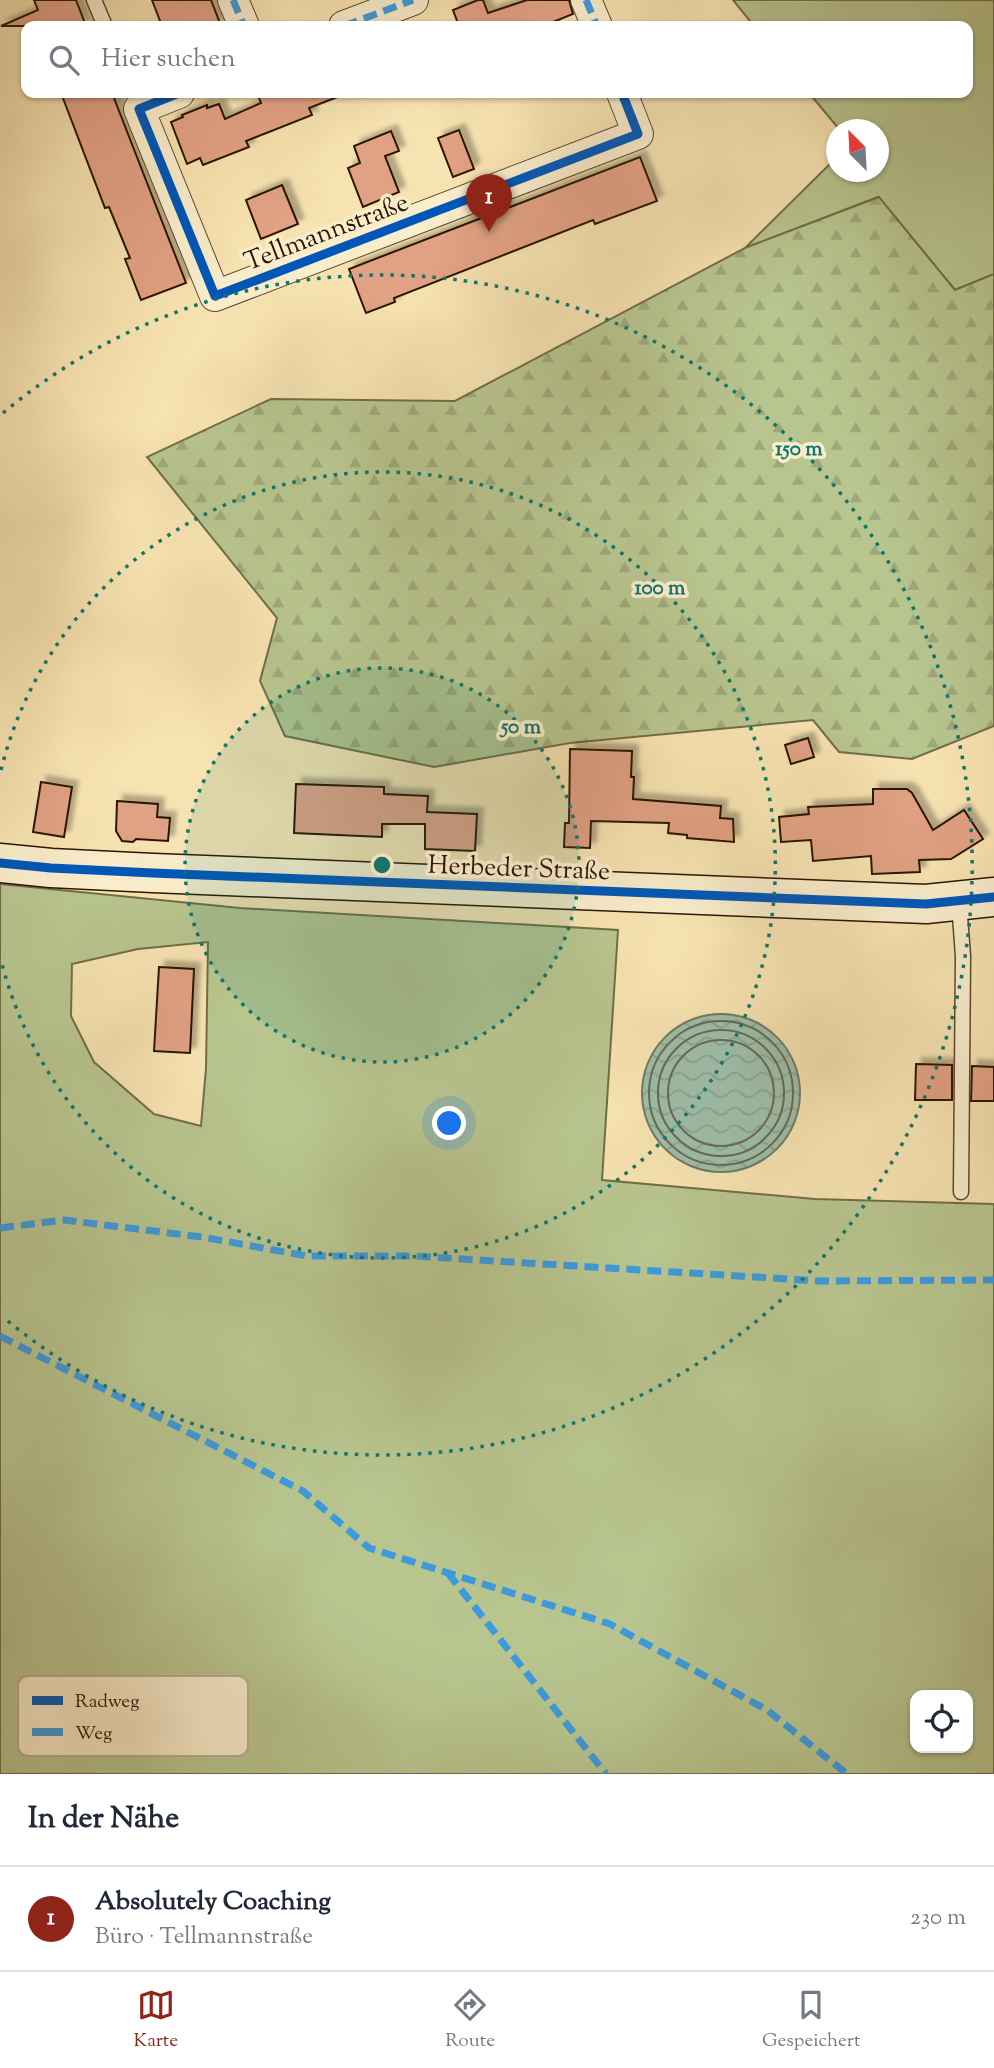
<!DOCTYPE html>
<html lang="de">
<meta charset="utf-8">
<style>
:root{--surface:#fff;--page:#f6f6f7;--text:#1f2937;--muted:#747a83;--line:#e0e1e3;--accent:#8f2418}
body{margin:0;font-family:"Sorts Mill Goudy",serif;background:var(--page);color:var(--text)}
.controls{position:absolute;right:21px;bottom:21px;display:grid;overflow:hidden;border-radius:14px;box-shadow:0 2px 5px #0004}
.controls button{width:63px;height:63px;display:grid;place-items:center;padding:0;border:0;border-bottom:2px solid var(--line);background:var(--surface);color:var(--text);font:35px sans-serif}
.compass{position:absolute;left:826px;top:119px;width:63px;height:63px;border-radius:50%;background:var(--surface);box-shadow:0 2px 5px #0004;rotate:336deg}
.you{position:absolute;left:450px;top:1124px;width:24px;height:24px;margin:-18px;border:5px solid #fff;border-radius:50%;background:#1a73e8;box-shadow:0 0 0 10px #1a73e833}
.badge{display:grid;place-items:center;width:46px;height:46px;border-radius:50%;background:var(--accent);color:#fff;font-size:23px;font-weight:700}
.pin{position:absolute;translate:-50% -58px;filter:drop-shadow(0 2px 4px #0008)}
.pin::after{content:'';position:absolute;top:37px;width:24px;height:21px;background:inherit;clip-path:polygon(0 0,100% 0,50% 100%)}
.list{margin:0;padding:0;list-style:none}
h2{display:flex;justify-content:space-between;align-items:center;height:91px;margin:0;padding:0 28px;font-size:30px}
h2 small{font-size:23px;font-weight:400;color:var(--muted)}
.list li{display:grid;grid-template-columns:46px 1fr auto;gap:21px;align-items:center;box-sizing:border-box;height:105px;padding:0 28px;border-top:2px solid var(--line)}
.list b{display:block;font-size:26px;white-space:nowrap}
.list p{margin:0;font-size:23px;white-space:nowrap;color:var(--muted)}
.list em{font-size:23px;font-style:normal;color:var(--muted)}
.icon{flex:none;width:38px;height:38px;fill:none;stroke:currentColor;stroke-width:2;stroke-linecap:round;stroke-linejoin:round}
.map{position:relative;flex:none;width:994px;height:1774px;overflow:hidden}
.search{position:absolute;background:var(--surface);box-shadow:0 2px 5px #0004;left:21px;right:21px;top:21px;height:77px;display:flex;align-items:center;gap:18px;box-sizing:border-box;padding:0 24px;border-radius:14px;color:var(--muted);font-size:26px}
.sheet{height:196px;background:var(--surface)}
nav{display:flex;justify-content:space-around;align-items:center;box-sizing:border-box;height:98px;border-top:2px solid var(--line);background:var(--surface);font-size:19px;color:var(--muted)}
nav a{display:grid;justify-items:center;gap:4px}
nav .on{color:var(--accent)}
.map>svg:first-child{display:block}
.green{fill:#b8c58f;stroke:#716e48;stroke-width:2;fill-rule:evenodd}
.forest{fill:url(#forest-firs);stroke:#716e48;stroke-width:2}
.water{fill:url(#water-waves);stroke:#707b65;stroke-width:2}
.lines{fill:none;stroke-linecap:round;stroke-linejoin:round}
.shore{stroke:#646a54;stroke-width:2}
.building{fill:#e1a184;stroke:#2a1600;stroke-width:2;filter:url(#shadow)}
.service-casing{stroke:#5d492c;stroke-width:17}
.minor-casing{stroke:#5d492c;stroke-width:32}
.secondary-casing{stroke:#2a1600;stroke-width:41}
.service{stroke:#faedcc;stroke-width:14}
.minor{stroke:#faedcc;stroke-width:30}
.secondary{stroke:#faedcc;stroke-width:38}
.quiet{stroke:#3d9adc;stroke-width:7;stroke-dasharray:14 7;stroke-linecap:butt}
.cycleway-casing{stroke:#faedcc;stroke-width:13}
.cycleway{stroke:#0057b8;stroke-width:9}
.ring{fill:none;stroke:#0f766e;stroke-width:3.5;stroke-dasharray:3.5 7}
.labels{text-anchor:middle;stroke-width:7;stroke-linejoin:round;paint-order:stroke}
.street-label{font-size:26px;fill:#2a1600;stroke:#faedcc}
.key{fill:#faedcc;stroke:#bcac8f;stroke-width:2}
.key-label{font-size:19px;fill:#2a1600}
.centre{fill:#0f766e;stroke:#faedcc;stroke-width:3.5}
.ring-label{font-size:21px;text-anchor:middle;font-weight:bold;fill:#0f766e;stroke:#faedcc;stroke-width:7;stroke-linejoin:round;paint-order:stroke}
</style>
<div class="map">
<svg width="994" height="1774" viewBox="0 0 994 1774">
<defs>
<pattern id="forest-firs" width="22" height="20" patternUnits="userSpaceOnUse" patternTransform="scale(1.75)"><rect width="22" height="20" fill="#b8c58f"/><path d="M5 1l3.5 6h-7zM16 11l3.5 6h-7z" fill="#9ea87a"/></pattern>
<pattern id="water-waves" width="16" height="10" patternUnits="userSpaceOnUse" patternTransform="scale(1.75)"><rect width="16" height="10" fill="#9ebea9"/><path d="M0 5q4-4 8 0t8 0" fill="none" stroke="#88a390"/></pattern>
<filter id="shadow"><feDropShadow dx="6" dy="-6" stdDeviation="2" flood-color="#0004"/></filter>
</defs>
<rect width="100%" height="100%" fill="#f7e3b1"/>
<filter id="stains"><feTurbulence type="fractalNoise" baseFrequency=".00286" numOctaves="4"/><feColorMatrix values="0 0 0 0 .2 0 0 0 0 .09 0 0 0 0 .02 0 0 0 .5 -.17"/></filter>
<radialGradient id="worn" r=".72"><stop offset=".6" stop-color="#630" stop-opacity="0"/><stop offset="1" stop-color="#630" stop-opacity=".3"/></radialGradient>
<!-- green -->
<g class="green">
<path d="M733,0H994V274L955,290L878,197L745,248L836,158V172H878V130L839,129L809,93H968V26H754Z"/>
<path d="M0,884L240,908L618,930L602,1180L815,1199L994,1204V1774H0ZM208,942L206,1068L201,1126L154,1114L94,1062L71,1016L72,964L138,949ZM968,1695V1748H915V1695Z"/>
</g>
<!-- forest -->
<path class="forest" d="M879,197L955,290L994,274V726L912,759L839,752L813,720L570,743L434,767L285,736L260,681L277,618L147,457L271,399L455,401L745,248Z"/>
<!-- water -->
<circle class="water" cx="721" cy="1093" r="79"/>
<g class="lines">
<!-- shore -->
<g class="shore">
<circle cx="721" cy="1093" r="72"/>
<circle cx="721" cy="1093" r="63"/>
<circle cx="721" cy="1093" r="53"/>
</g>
</g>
<!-- building -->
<g class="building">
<path d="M34,0H76L86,26H1L38,10Z"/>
<path d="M152,0H211L221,26H162Z"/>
<path d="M478,0H483L488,13L527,0H569L573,14L543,26H459L453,10Z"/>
<path d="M61,93H112L186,283L141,300L125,259L130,258L109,207L105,208Z"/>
<path d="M257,93L345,94L309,108L312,115L246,141L249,147L203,165L200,158L187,164L171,122L183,117L182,115L207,105V108L219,104L225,119L261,103Z"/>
<path d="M459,130L474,169L453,177L438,138Z"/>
<path d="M391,131L399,151L385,156L399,192L363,207L348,168L360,163L354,146Z"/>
<path d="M640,157L657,201L595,224L593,220L394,298L395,302L366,313L349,269Z"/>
<path d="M282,185L298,224L261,239L246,200Z"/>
<path d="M808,738L814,757L791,764L785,745Z"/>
<path d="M570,749L632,751L631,777H634L633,799L721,806L720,818L733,819L734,842L687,838V835L668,833L669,823L591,821L590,848L564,847L565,823H569Z"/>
<path d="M41,782L72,787L64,837L33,832Z"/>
<path d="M296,784L384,787V794L428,796L427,812L477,814L475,851L425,849V824H382V837L294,833Z"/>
<path d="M873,789H907L912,793L933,830L964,810L983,839L951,859L919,860L920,872L872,874L871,856L813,861L811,840L781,842L779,817L809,814L808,807L873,804Z"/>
<path d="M117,801L158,804L157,817L170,818L168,841L136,839L133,842L122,841L116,831Z"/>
<path d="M159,967L194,969L190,1053L154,1051Z"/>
<path d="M916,1064L952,1065V1100H915Z"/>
<path d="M972,1066L994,1067V1101H971Z"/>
</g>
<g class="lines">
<!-- service casing -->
<g class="service-casing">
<g id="service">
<path d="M94,0L105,26"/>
<path d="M959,903L963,956L961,1192"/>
</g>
</g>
<!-- minor casing -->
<g class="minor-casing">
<g id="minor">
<path d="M233,0L244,26"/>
<path d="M586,0L597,26"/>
<path d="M344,26L413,0"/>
<path d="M179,93L139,109L215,296L638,134L622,93"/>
</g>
</g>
<!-- secondary casing -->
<g class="secondary-casing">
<path id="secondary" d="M0,863L51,868L153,873L926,904L994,897"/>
</g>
<!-- service -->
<use href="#service" class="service"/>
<!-- minor -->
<use href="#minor" class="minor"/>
<!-- secondary -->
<use href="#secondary" class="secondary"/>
<!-- quiet -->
<g class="quiet">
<path d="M233,0L244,26"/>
<path d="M586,0L597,26"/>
<path d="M344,26L413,0"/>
<path d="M0,1228L64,1220L202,1237L307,1256H413L820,1281L994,1280"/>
<path d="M0,1336L303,1491L369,1548L610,1624L767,1710L847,1774"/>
<path d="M448,1573L606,1774"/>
</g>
<!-- cycleway casing -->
<g class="cycleway-casing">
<g id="cycleway">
<path d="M179,93L139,109L215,296L638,134L622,93"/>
<path d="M0,863L51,868L153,873L926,904L994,897"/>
</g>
</g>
<!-- cycleway -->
<use href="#cycleway" class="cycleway"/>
</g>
<!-- distance rings -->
<circle cx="382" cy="865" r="197" fill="#0f766e" fill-opacity=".12"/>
<g class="ring">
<circle cx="382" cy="865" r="197"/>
<path d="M1 770A393 393 0 1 1 1 960"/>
<path d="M3 413A590 590 0 1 1 3 1317"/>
</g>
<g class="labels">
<!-- street labels -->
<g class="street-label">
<text transform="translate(326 231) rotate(-21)" y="9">Tellmannstraße</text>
<text transform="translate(519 867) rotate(2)" y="9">Herbeder Straße</text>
</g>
</g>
<!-- legend -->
<rect x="18" y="1676" width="230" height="80" rx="10" class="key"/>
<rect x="32" y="1696" width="31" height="9" fill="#0057b8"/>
<rect x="32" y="1728" width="31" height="8" fill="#3d9adc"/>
<g class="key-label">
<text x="75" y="1707">Radweg</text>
<text x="75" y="1739">Weg</text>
</g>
<circle cx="382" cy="865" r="10" class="centre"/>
<g class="ring-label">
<text x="799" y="455">150 m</text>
<text x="660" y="594">100 m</text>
<text x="521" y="733">50 m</text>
</g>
<rect width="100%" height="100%" filter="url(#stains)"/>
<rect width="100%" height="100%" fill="url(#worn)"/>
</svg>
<div class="controls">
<button><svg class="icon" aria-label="locate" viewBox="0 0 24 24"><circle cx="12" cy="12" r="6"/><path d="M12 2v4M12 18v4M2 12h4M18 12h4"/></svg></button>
</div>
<svg class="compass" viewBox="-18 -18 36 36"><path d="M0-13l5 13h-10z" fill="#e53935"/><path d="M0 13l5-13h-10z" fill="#747a83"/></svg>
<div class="you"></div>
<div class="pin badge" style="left:489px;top:232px">1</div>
<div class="search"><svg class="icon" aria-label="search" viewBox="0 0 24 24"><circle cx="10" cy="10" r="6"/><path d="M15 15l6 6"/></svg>Hier suchen</div>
</div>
<section class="sheet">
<h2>In der Nähe<small></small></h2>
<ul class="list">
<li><span class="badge">1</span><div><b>Absolutely Coaching</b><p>Büro · Tellmannstraße</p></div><em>230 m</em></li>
</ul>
</section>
<nav>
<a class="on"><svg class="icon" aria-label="map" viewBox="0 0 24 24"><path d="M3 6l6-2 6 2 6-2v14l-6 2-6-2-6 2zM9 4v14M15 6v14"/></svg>Karte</a>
<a><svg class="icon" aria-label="directions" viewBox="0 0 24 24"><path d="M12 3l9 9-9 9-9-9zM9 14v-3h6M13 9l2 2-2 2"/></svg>Route</a>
<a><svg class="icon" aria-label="saved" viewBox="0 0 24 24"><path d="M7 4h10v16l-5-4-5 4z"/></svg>Gespeichert</a>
</nav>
